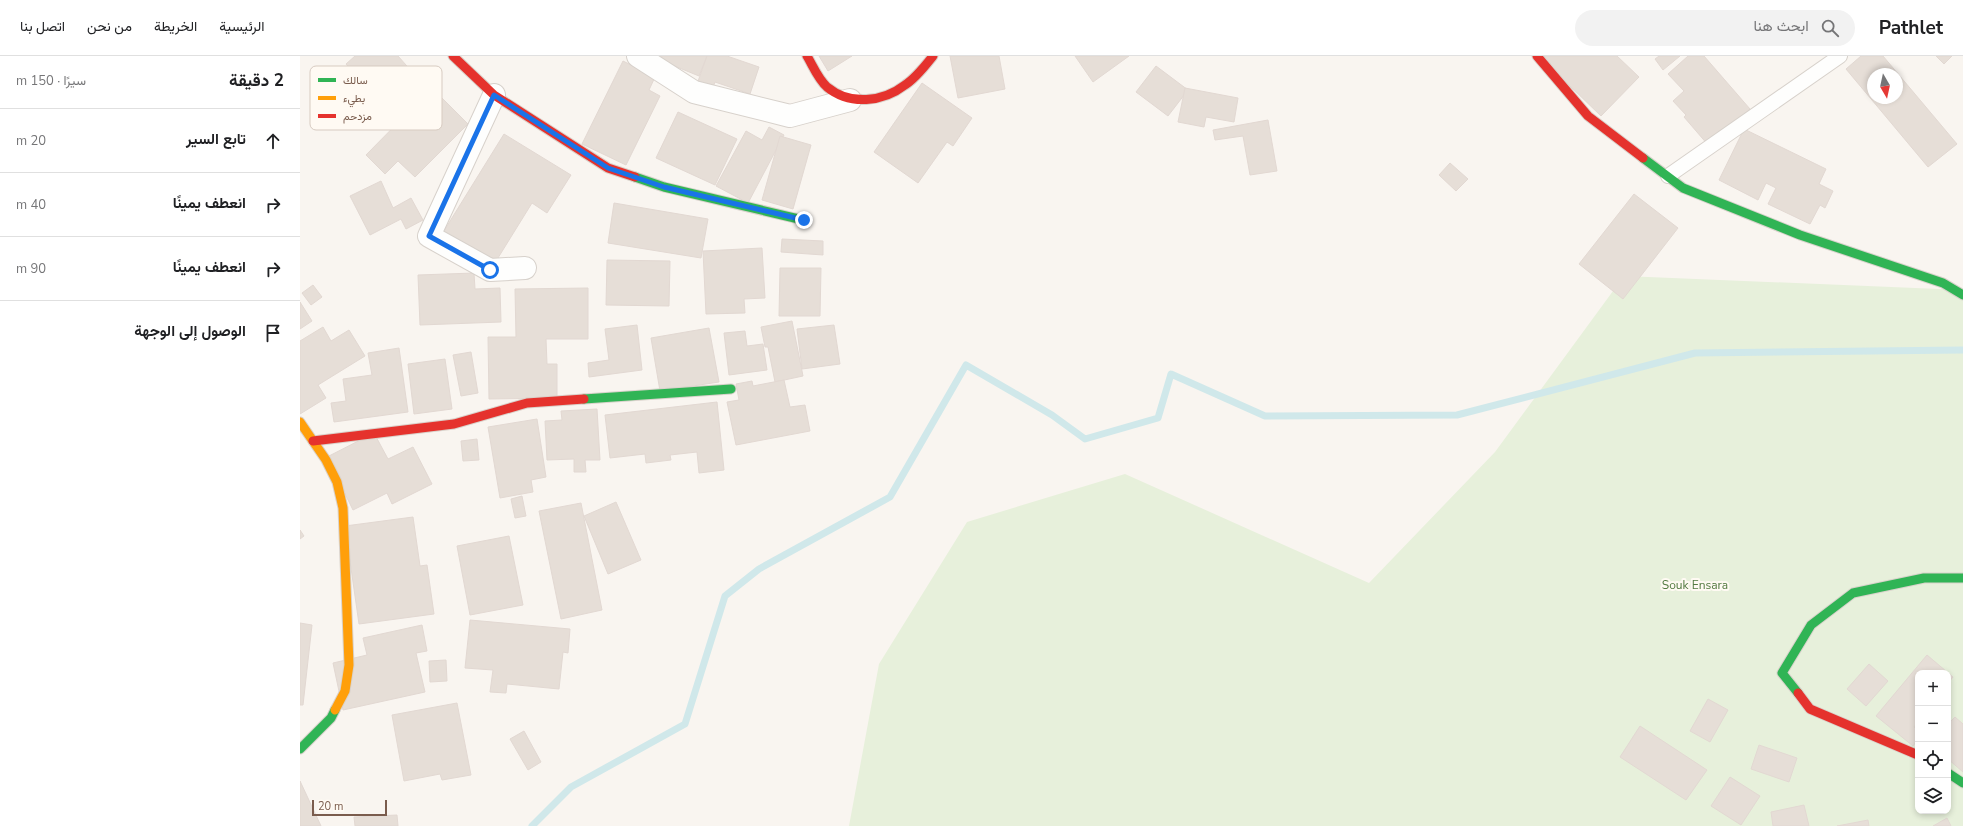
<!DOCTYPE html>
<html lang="ar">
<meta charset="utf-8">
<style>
:root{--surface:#fff;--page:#f2f2f2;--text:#202124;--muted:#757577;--line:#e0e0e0}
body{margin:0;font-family:"Nunito Sans",Vazirmatn,sans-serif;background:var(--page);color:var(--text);direction:rtl}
.controls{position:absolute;right:12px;bottom:12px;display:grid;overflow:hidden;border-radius:8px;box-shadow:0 2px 6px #0003}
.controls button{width:36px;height:36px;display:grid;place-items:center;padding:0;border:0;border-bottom:1px solid var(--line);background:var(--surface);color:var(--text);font:20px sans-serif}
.compass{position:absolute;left:1567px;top:12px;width:36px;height:36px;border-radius:50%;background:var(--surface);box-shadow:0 2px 6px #0003;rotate:171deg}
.scale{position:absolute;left:12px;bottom:10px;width:75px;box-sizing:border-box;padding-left:4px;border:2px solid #7a5c4d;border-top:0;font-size:11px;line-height:14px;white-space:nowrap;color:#7a5c4d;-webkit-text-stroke:3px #fffaf3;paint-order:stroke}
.stop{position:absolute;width:12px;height:12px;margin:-9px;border:3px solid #1a73e8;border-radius:50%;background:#fff}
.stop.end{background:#1a73e8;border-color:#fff;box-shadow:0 1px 4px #0008}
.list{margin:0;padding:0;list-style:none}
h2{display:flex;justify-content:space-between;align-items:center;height:52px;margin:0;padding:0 16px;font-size:17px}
h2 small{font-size:13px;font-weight:400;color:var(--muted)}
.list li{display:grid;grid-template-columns:26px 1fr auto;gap:12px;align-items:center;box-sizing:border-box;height:64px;padding:0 16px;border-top:1px solid var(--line)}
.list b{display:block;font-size:15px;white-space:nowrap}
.list em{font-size:13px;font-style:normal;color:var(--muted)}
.icon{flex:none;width:22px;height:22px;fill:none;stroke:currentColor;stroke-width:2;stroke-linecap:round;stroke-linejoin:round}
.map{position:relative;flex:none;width:1663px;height:770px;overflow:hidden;direction:ltr}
header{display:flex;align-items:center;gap:24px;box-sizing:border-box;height:56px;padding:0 20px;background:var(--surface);border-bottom:1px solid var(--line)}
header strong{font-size:19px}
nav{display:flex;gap:22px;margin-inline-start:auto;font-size:14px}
.search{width:280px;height:36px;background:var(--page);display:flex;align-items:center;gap:10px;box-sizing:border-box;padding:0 14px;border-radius:22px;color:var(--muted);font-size:15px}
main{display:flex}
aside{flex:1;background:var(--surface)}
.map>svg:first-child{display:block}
.green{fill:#e7f0db;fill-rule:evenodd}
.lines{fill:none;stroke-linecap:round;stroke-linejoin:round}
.stream{stroke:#d0e8ea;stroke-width:7}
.building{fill:#e6ded7;stroke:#e2d8d2;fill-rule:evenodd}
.lane-casing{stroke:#d7d1cb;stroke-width:16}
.street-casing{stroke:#d7d1cb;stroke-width:24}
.fast-casing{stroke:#d9d2cb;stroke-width:11}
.slow-casing{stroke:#d9d2cb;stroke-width:11}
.jam-casing{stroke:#d9d2cb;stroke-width:11}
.lane{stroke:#fefefd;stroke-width:14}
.street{stroke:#fefefd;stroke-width:22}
.fast{stroke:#30b455;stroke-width:9}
.slow{stroke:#ff9f0a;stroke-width:9}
.jam{stroke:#e5322d;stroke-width:9}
.route{stroke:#1a73e8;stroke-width:5}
.labels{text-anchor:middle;stroke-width:4;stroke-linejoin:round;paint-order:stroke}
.park-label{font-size:12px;fill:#537a41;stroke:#fffaf3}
.key{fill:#fffaf3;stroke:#d7cbc1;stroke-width:1}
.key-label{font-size:11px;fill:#7a5c4d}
</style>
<header>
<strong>Pathlet</strong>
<div class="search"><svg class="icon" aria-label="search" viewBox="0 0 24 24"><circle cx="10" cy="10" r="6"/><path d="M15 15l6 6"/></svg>ابحث هنا</div>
<nav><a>الرئيسية</a><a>الخريطة</a><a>من نحن</a><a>اتصل بنا</a></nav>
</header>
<main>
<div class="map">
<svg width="1663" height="770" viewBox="0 0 1663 770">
<rect width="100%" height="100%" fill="#f9f5f0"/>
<!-- green -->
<path class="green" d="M1324,220L1663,234V770H549L579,608L667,466L825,418L1069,527L1195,396ZM1618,617H1648V755H1618Z"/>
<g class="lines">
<!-- stream -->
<path class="stream" d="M232,770L271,731L385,668L425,540L459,513L590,441L666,309L752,359L785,383L858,362L871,318L965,360L1157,359L1395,297L1663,294"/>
</g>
<!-- building -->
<g class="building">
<path d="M55,0H98L122,27L88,55L46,8Z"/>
<path d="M361,0H407L399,20L360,4Z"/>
<path d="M407,0H427L459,11L450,38L415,26L411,36L396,31Z"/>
<path d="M519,0H552L528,15Z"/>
<path d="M650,0H699L705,33L658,42Z"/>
<path d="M775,0H829L793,26Z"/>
<path d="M1239,0H1317L1339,21L1301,60Z"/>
<path d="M1359,0H1380L1363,14L1355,3Z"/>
<path d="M1388,0H1404L1450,53L1409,90L1384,61L1386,59L1373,45L1384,35L1368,18Z"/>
<path d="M1561,0H1583L1657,88L1628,111L1546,13ZM1573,18H1597V42H1573Z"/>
<path d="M1636,0H1652L1644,8Z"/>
<path d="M323,5L355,21L349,34L360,40L326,109L282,88Z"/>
<path d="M856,10L888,34L868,60L836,36Z"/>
<path d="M622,27L672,62L653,90L647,86L618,127L574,96Z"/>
<path d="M132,32L168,68L115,121L98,105L85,118L66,99Z"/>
<path d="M885,32L938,42L934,66L906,61L904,71L878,66Z"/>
<path d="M378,56L437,83L415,129L356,102Z"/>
<path d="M968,64L977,115L950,119L943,80L915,84L913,74Z"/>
<path d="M469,71L484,79L448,147L416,130L446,75L462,84Z"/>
<path d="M1444,73L1526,113L1519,128L1533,135L1525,152L1520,149L1510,168L1468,148L1476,132L1466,127L1458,144L1419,124Z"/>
<path d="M204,78L271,119L247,157L232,147L193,210L142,178Z"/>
<path d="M480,80L511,89L493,153L462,144Z"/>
<path d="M1150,107L1168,123L1156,135L1139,119Z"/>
<path d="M81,125L93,152L111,142L123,164L106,173L101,163L70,179L50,140Z"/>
<path d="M1334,138L1378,172L1323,243L1279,208Z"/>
<path d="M314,147L408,163L401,202L308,187Z"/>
<path d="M482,183L523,185V199L481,196Z"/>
<path d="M462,192L465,242L444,243L445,257L406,258L403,195Z"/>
<path d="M307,204L370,205L369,250L306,249Z"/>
<path d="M480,212H521L520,260H479Z"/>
<path d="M174,217L175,233L200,232L201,266L120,269L118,219Z"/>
<path d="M13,229L22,241L11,249L2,237Z"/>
<path d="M288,232V283H246L247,308H257V342L189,343L188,281H216L215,233Z"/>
<path d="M0,246L12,265L0,273Z"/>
<path d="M492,265L503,320L475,326L468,291H465L461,271Z"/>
<path d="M337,269L342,314L289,321L288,307L309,304L305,273Z"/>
<path d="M534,269L540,308L502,313L497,273Z"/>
<path d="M23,271L31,285L49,274L65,300L18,329L26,342L0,358V285Z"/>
<path d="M409,272L419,326L360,335L351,282Z"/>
<path d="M445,275L447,290L463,288L467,314L429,319L424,277Z"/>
<path d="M99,292L108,356L34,366L31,347L46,345L43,323L72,319L68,297Z"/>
<path d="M171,296L178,337L161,340L153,299Z"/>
<path d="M145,303L152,353L114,358L108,308Z"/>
<path d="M484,324L490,351L505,349L510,375L436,389L427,346L439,344L436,328L452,325L453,330Z"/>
<path d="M417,346L424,414L399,417L397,396L370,399L371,404L346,407L345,398L310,402L305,359Z"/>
<path d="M297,353L300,404H285L286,416H274V403L247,404L245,365L262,364L261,355Z"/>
<path d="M237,363L246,421L231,424L233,436L200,442L188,371Z"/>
<path d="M74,377L88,403L113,391L132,428L92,448L87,437L53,454L27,401Z"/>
<path d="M177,383L179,404L163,405L161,385Z"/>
<path d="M222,440L226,460L215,462L211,443Z"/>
<path d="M316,446L341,504L308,518L284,460Z"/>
<path d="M281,447L302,554L261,563L239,455Z"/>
<path d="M113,461L120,510L127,509L134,558L59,568L45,470Z"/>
<path d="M0,474L4,480L0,483Z"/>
<path d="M209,480L223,549L170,559L157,490Z"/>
<path d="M170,564L270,573L268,597L263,596L259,633L207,628L206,637L190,636L193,614L165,612Z"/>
<path d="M0,567L12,569L3,649H0Z"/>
<path d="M122,569L127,595L116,597L125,636L43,654L33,607L67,599L63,582Z"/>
<path d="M1627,599L1653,621L1648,627V617H1618V666L1614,671L1618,675V683L1613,690L1576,660Z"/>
<path d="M146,604L147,625L130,626L129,605Z"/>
<path d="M1569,608L1588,625L1566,650L1547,633Z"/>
<path d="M1408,643L1428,654L1410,686L1390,675Z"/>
<path d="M157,647L171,719L142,724L140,718L104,725L92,659Z"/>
<path d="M1655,661L1663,668V716L1648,703V668Z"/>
<path d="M1340,670L1407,714L1386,744L1320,701Z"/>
<path d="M224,675L241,706L228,714L210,683Z"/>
<path d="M1459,689L1497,702L1489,726L1451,713Z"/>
<path d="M1430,721L1460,740L1441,769L1411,750Z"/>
<path d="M0,725L21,770H0Z"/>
<path d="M1504,749L1509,770H1473L1471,756Z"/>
<path d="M97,759L98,770H55L54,761Z"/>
<path d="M1647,762L1651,770H1633Z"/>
<path d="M1568,764L1569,770H1537Z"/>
</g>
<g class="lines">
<!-- lane casing -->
<g class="lane-casing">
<path id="lane" d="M1368,120L1540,0"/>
</g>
<!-- street casing -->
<g class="street-casing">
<g id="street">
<path d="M338,0L394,36L490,60L550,44"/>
<path d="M194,39L129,180L190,214L225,212"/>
</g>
</g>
<!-- fast casing -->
<g class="fast-casing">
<g id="fast">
<path d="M1343,102L1383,132L1500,179L1643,227L1663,239"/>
<path d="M335,121L364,131L503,164"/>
<path d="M284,343L431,333"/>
<path d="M1498,637L1482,617L1511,569L1553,537L1624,522H1663"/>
<path d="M0,693L31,662L35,654"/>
<path d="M1648,717L1663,727"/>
</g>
</g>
<!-- slow casing -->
<g class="slow-casing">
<path id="slow" d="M0,366L26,404L37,426L43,452L49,609L45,635L35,654"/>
</g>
<!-- jam casing -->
<g class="jam-casing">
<g id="jam">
<path d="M153,0L194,39L308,112L335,121"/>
<path d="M507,0C513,10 518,23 527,31C550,50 583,46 605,29C616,22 625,10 633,0"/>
<path d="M1237,0L1288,60L1343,102"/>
<path d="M13,385L154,368L227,347L284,343"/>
<path d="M1498,637L1510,653L1618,699"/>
</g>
</g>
<!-- lane -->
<use href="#lane" class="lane"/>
<!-- street -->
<use href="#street" class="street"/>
<!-- fast -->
<use href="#fast" class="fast"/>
<!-- slow -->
<use href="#slow" class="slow"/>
<!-- jam -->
<use href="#jam" class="jam"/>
</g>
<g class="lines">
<!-- route -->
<path class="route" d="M190,214L129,180L194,39L308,112L364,131L504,164"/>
</g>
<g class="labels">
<!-- park labels -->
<g class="park-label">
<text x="1395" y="533">Souk Ensara</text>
</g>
</g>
<!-- legend -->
<rect x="10" y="10" width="132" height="64" rx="6" class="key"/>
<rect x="18" y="22" width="18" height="4" fill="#30b455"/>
<rect x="18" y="40" width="18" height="4" fill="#ff9f0a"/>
<rect x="18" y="58" width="18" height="4" fill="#e5322d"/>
<g class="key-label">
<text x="43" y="28">سالك</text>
<text x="43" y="46">بطيء</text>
<text x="43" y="64">مزدحم</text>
</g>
</svg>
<div class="controls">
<button>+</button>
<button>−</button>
<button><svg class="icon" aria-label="locate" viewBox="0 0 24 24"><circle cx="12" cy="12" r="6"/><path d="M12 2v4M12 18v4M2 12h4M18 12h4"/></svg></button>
<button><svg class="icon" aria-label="layers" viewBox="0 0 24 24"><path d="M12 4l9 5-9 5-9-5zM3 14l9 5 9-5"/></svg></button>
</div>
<svg class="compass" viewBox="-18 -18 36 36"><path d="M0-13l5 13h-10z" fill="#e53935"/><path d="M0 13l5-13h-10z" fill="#757577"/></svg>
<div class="scale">20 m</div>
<div class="stop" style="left:190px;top:214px"></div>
<div class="stop end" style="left:504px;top:164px"></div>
</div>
<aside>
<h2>2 دقيقة<small>سيرًا · 150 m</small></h2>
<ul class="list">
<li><svg class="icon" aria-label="ahead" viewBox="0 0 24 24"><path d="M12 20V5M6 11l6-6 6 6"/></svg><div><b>تابع السير</b></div><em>20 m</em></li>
<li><svg class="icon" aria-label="right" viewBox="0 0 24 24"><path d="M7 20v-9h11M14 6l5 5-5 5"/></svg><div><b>انعطف يمينًا</b></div><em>40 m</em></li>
<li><svg class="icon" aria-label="right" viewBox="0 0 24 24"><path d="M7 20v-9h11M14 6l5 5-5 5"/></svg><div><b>انعطف يمينًا</b></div><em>90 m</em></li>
<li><svg class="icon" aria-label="arrive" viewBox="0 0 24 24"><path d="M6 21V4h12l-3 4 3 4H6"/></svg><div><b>الوصول إلى الوجهة</b></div></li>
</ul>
</aside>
</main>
